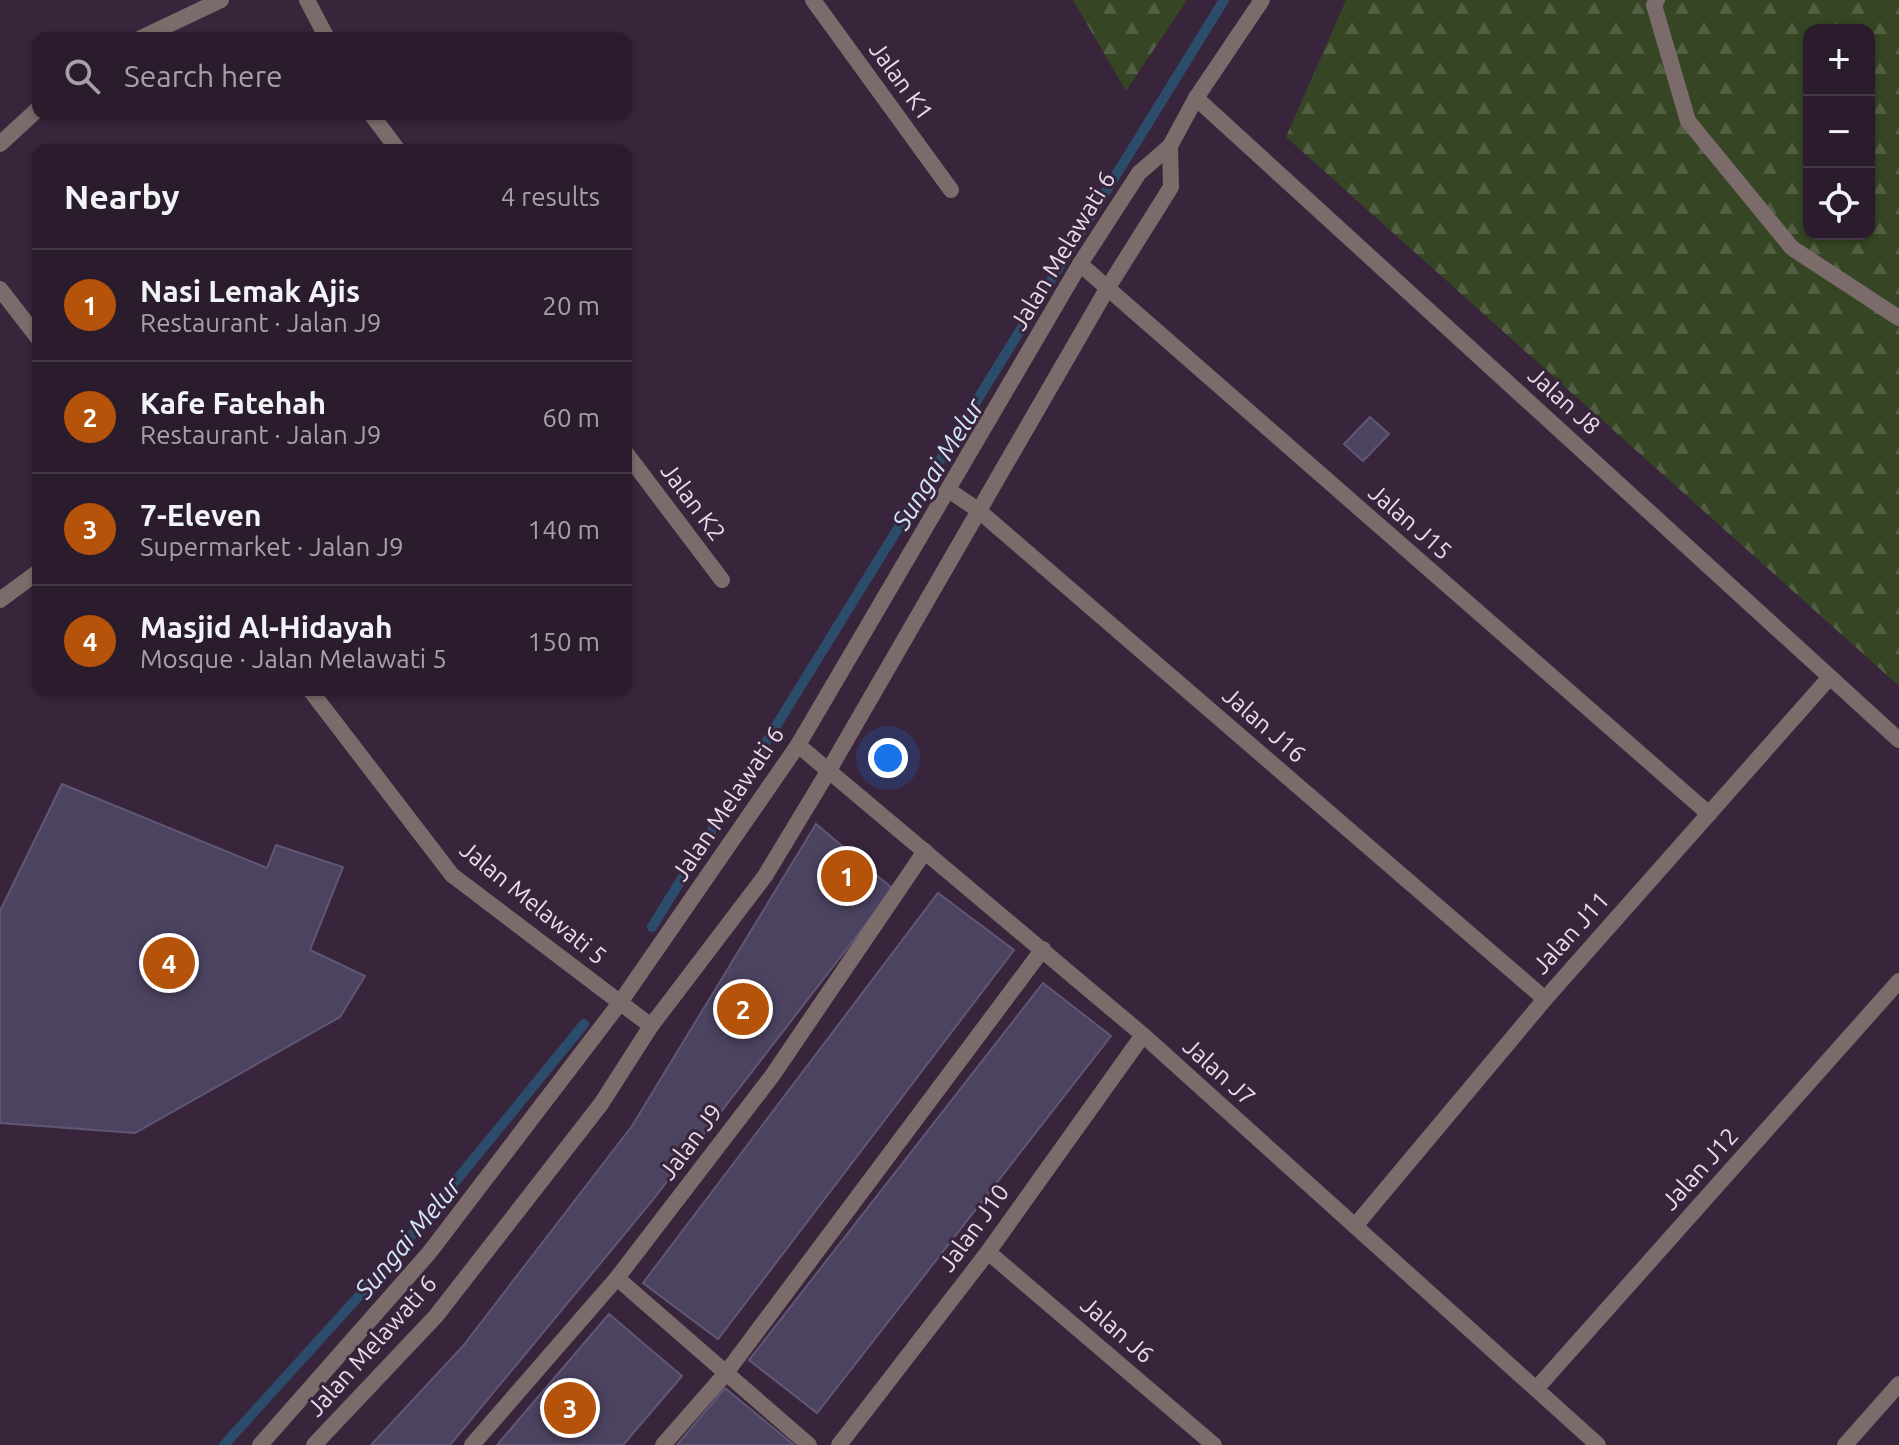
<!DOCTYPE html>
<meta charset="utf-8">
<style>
:root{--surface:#2a1c2d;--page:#322535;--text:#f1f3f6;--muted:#a5a1aa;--line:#463a49;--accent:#b45309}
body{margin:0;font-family:Ubuntu,sans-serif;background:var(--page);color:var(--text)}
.controls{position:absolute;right:24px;top:24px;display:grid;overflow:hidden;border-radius:16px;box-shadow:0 2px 6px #0004}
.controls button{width:72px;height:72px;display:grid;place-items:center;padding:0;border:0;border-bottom:2px solid var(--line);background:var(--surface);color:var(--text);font:40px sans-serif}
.you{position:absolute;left:888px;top:758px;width:28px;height:28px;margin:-20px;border:6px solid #fff;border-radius:50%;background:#1a73e8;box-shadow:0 0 0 12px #1a73e833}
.badge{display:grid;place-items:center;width:52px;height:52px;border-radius:50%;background:var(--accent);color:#fff;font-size:26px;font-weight:700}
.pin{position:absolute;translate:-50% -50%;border:4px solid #fff;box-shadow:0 2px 8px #0006}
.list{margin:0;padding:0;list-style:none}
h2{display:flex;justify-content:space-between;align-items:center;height:104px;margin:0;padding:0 32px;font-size:34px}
h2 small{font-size:26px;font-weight:400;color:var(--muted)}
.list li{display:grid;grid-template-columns:52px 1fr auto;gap:24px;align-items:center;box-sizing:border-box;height:112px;padding:0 32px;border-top:2px solid var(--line)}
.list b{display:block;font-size:30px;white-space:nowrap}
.list p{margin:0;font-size:26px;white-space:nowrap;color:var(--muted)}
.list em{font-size:26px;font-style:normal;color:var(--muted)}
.icon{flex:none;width:44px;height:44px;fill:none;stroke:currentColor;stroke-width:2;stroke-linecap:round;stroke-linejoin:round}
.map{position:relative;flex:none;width:1899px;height:1445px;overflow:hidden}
.search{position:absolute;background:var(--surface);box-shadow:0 2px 6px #0004;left:32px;top:32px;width:600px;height:88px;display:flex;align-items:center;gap:20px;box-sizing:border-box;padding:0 28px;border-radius:16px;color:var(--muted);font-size:30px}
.panel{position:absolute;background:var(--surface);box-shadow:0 2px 6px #0004;left:32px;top:144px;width:600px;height:552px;border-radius:16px}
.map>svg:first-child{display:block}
.forest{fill:url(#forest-firs);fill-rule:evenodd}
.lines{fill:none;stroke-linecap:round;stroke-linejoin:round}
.stream{stroke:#2c4c6b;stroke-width:10}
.building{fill:#4b4360;stroke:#605775;stroke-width:2}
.service{stroke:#7c6b6b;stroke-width:16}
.pedestrian{stroke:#7c6b6b;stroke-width:16}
.minor{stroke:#7c6b6b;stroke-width:16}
.labels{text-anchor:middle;stroke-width:6;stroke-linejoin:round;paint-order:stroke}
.street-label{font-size:24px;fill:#e8dbea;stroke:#38253c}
.water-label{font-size:26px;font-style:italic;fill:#d1e6fc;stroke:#38253c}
</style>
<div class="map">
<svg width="1899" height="1445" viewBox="0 0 1899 1445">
<defs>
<pattern id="forest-firs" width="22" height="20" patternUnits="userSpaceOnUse" patternTransform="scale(2)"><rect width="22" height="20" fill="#364523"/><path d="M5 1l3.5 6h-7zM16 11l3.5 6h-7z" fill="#535f43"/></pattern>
</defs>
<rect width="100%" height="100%" fill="#38253c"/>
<!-- forest -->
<g class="forest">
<path d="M1073,0H1187L1126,91Z"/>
<path d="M1346,0H1899V686L1286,137ZM1809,30H1869V234H1809Z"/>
</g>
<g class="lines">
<!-- stream -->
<g class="stream">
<path d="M652,927L1224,0"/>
<path d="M224,1445L388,1264L584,1024"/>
</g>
</g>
<!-- building -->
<g class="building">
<path d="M1370,417L1389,434L1363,461L1344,444Z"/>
<path d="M62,784L267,868L276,845L343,867L310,950L365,976L340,1017L135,1133L0,1123V911Z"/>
<path d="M816,824L893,889L652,1201L450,1445H371L463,1346L632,1126Z"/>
<path d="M938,893L1014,950L718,1339L643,1283Z"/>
<path d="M1043,983L1111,1036L817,1413L749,1360Z"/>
<path d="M609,1314L682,1376L623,1445H497Z"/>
<path d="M725,1388L794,1445H677Z"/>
</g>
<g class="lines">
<!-- service -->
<g class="service">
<path d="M617,1278L726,1373"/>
<path d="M663,1445L726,1373L1043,949"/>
</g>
<!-- pedestrian -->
<path class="pedestrian" d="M726,1373L809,1445"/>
<!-- minor -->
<g class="minor">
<path d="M307,0L327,38"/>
<path d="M813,0L951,190"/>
<path d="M1657,0L1654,5L1688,121L1792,248L1899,318"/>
<path d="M141,38L221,0"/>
<path d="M1196,98L1899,740"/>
<path d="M371,114L398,150"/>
<path d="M0,144L38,109"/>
<path d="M1080,264L1709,814"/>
<path d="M0,289L38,338"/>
<path d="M626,453L722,580"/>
<path d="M950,491L978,510L1545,999"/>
<path d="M0,600L38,572"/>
<path d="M310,690L452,875L651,1026"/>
<path d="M798,745L1143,1035L1598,1445"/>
<path d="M1355,1226L1545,999L1830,677"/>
<path d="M988,1252L1214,1445"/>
<path d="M1536,1389L1899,981"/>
<path d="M260,1445L429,1253L619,1004L798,745L1080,264L1139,173L1170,146L1196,98L1262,0"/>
<path d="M314,1445L436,1316L601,1104L651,1026L765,876L829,770L1107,289L1171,187L1170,146"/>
<path d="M472,1445L617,1278L772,1076L925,851"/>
<path d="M839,1445L988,1252L1143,1035"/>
<path d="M1845,1445L1899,1384"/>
</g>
</g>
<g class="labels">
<!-- street labels -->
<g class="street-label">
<text transform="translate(901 81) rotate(54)" y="8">Jalan K1</text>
<text transform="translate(1063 251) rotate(-59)" y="8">Jalan Melawati 6</text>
<text transform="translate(1564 401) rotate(42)" y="8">Jalan J8</text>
<text transform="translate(693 502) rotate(53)" y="8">Jalan K2</text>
<text transform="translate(1410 522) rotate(41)" y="8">Jalan J15</text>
<text transform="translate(1264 725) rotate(41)" y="8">Jalan J16</text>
<text transform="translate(728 804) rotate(-56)" y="8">Jalan Melawati 6</text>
<text transform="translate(533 903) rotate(39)" y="8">Jalan Melawati 5</text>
<text transform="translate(1571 933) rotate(-48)" y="8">Jalan J11</text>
<text transform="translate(1219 1072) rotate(42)" y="8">Jalan J7</text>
<text transform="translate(691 1142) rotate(-53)" y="8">Jalan J9</text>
<text transform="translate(1700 1169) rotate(-48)" y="8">Jalan J12</text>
<text transform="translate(974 1228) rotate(-54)" y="8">Jalan J10</text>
<text transform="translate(1117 1330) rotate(41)" y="8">Jalan J6</text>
<text transform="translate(372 1346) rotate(-48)" y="8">Jalan Melawati 6</text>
</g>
<!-- water labels -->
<g class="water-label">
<text transform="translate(938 464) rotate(-58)" y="9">Sungai Melur</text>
<text transform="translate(408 1238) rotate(-50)" y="9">Sungai Melur</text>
</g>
</g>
</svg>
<div class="controls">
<button>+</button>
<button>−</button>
<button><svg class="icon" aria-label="locate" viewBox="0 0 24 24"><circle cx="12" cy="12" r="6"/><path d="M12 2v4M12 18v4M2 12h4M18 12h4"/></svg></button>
</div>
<div class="you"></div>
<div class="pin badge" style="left:847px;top:876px">1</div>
<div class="pin badge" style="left:743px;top:1009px">2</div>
<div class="pin badge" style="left:570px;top:1408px">3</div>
<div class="pin badge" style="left:169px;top:963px">4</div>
<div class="search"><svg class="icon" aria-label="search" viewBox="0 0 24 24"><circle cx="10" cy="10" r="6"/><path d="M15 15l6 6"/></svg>Search here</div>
<section class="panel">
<h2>Nearby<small>4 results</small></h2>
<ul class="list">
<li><span class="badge">1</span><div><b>Nasi Lemak Ajis</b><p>Restaurant · Jalan J9</p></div><em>20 m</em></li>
<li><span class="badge">2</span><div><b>Kafe Fatehah</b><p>Restaurant · Jalan J9</p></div><em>60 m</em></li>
<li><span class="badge">3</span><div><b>7-Eleven</b><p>Supermarket · Jalan J9</p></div><em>140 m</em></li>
<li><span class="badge">4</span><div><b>Masjid Al-Hidayah</b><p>Mosque · Jalan Melawati 5</p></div><em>150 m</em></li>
</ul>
</section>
</div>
